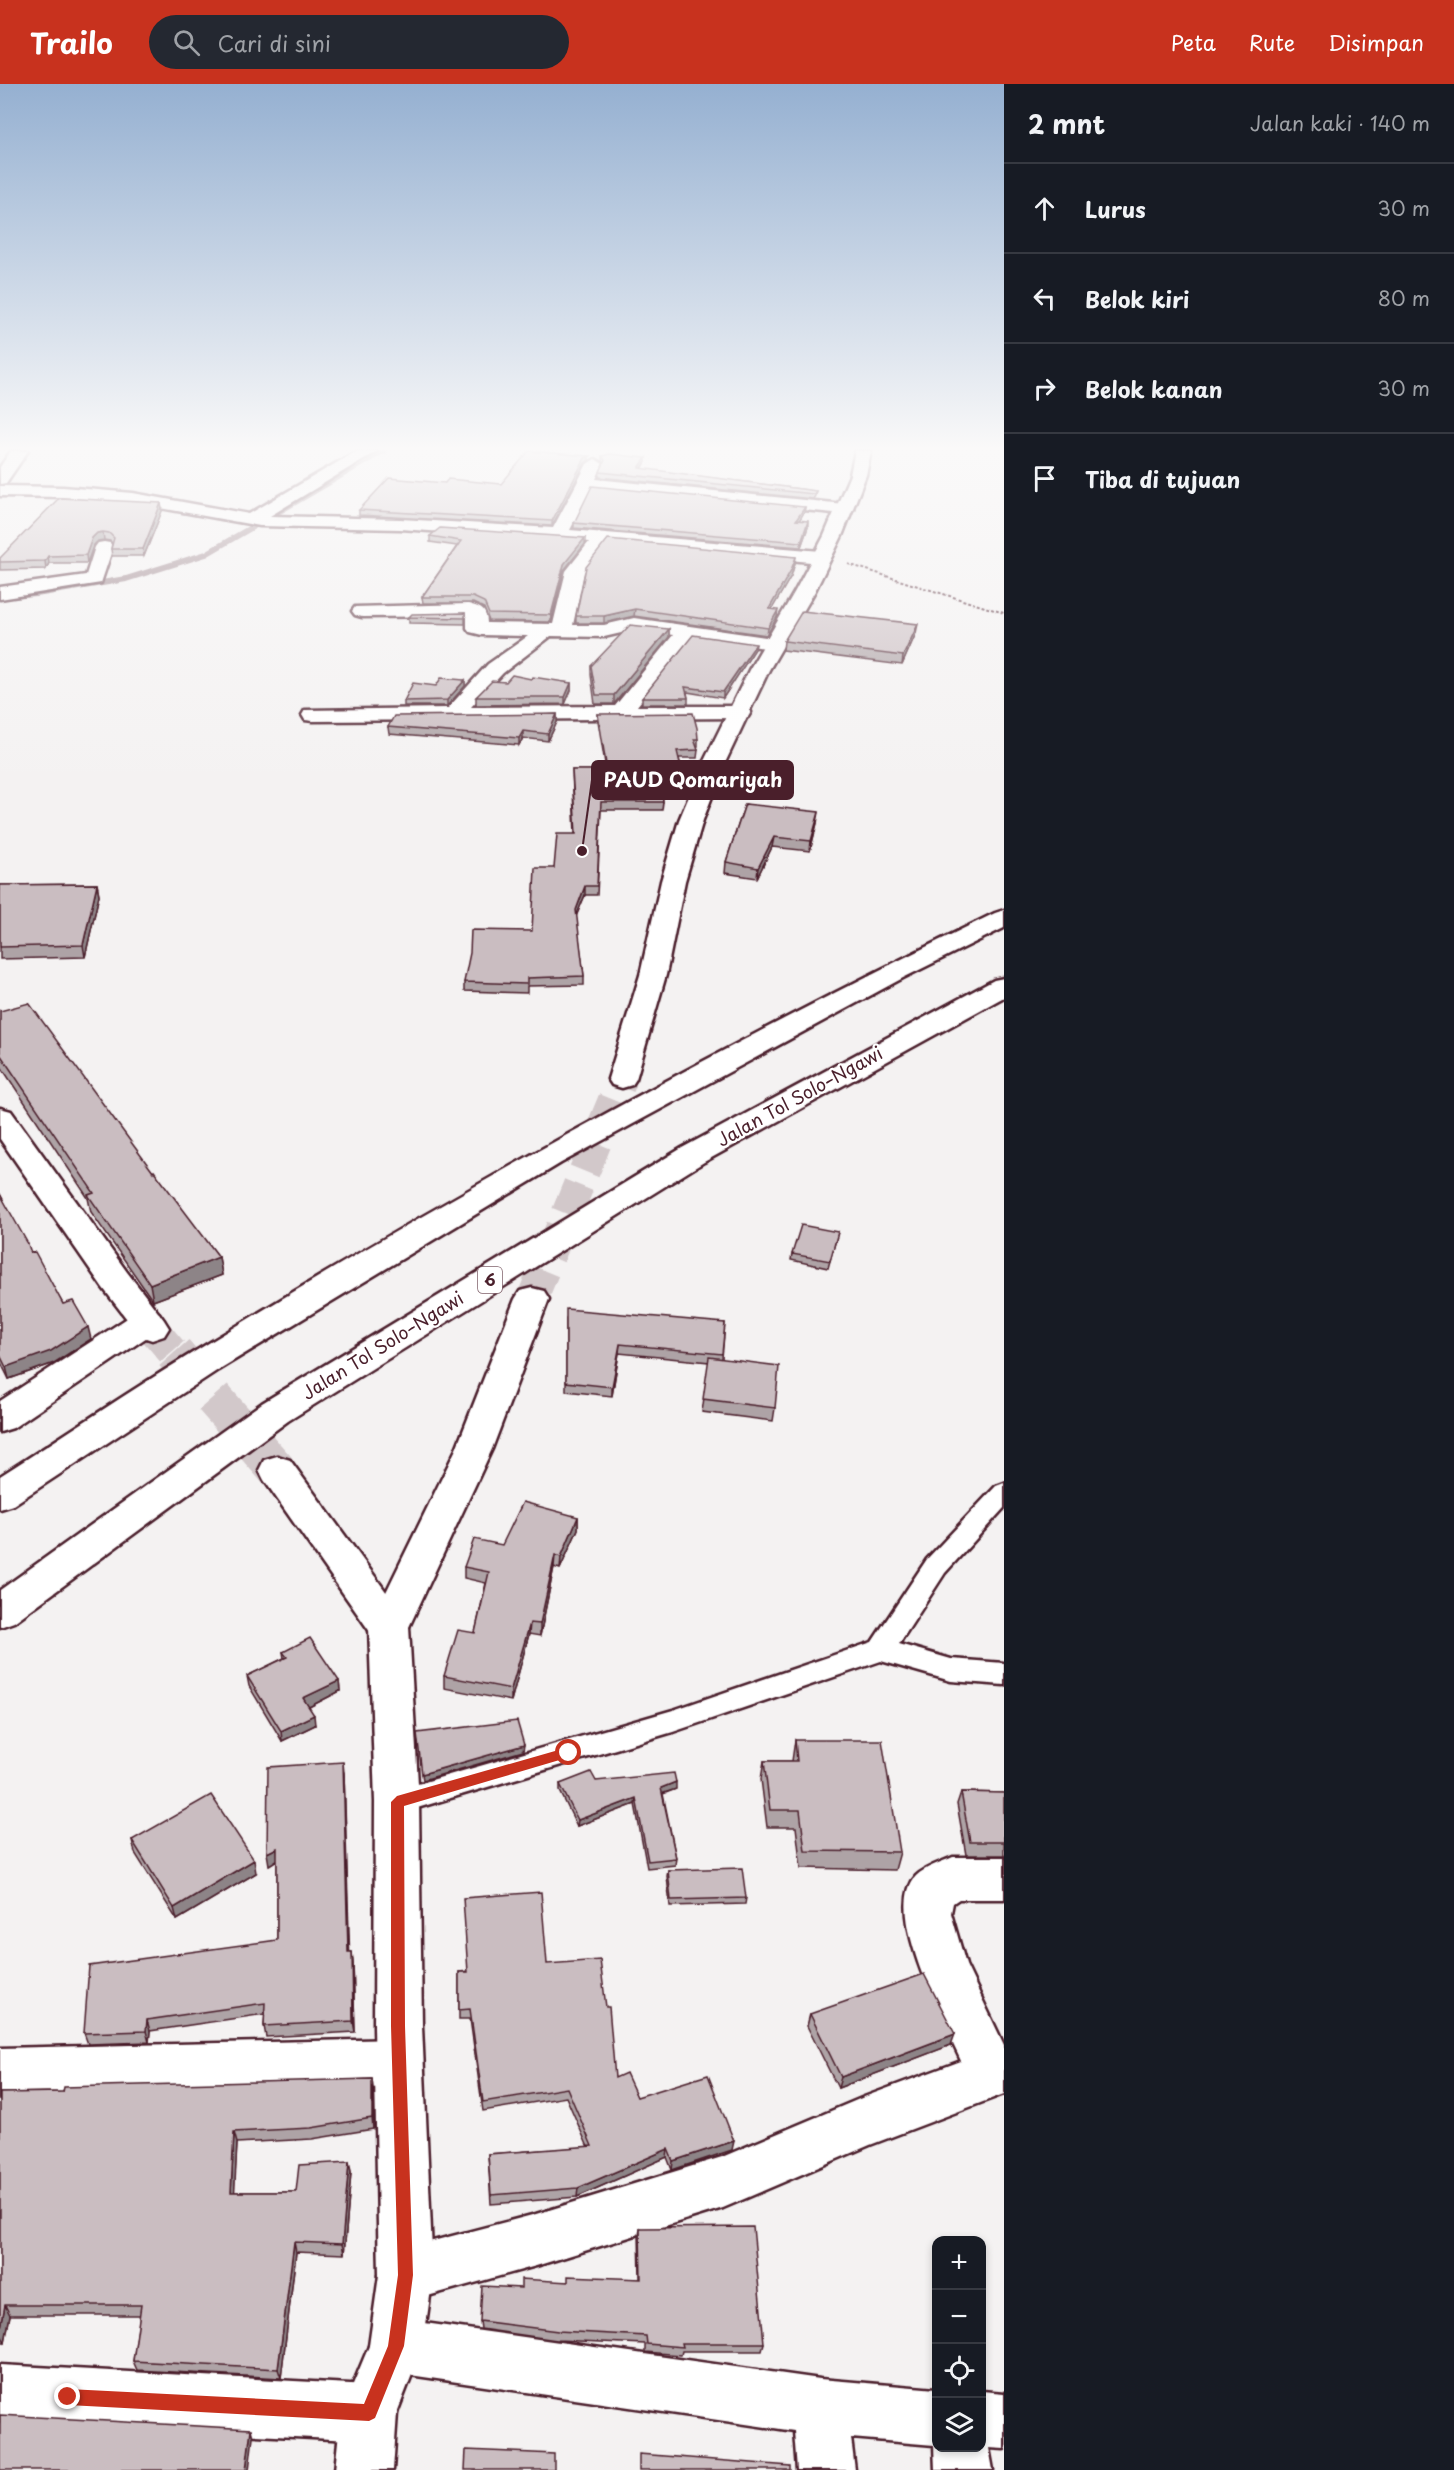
<!DOCTYPE html>
<html lang="id">
<meta charset="utf-8">
<style>
:root{--surface:#171b24;--page:#242831;--text:#f1f3f6;--muted:#9ea1a6;--line:#363941;--accent:#c8321e}
body{margin:0;font-family:"Playpen Sans",sans-serif;background:var(--page);color:var(--text)}
.controls{position:absolute;right:18px;bottom:18px;display:grid;overflow:hidden;border-radius:12px;box-shadow:0 3px 9px #0003}
.controls button{width:54px;height:54px;display:grid;place-items:center;padding:0;border:0;border-bottom:2px solid var(--line);background:var(--surface);color:var(--text);font:30px sans-serif}
.stop{position:absolute;width:18px;height:18px;margin:-14px;border:4px solid #c8321e;border-radius:50%;background:#fff}
.stop.end{background:#c8321e;border-color:#fff;box-shadow:0 2px 6px #0008}
.list{margin:0;padding:0;list-style:none}
h2{display:flex;justify-content:space-between;align-items:center;height:78px;margin:0;padding:0 24px;font-size:26px}
h2 small{font-size:20px;font-weight:400;color:var(--muted)}
.list li{display:grid;grid-template-columns:39px 1fr auto;gap:18px;align-items:center;box-sizing:border-box;height:90px;padding:0 24px;border-top:2px solid var(--line)}
.list b{display:block;font-size:22px;white-space:nowrap}
.list em{font-size:20px;font-style:normal;color:var(--muted)}
.icon{flex:none;width:33px;height:33px;fill:none;stroke:currentColor;stroke-width:2;stroke-linecap:round;stroke-linejoin:round}
.map{position:relative;flex:none;width:1004px;height:2386px;overflow:hidden}
header{display:flex;align-items:center;gap:36px;box-sizing:border-box;height:84px;padding:0 30px;background:var(--accent);color:#fff}
header strong{font-size:28px}
nav{display:flex;gap:33px;margin-inline-start:auto;font-size:21px}
.search{width:420px;height:54px;background:var(--page);display:flex;align-items:center;gap:15px;box-sizing:border-box;padding:0 21px;border-radius:33px;color:var(--muted);font-size:22px}
main{display:flex}
aside{flex:1;background:var(--surface)}
.map>svg:first-child{display:block}
.lines{fill:none;stroke-linecap:round;stroke-linejoin:round}
.stream{stroke:#8d727a;stroke-width:6}
.tertiary-tunnel-far1{stroke:#d2c8ca;stroke-width:31;stroke-dasharray:31 15;stroke-linecap:butt}
.tertiary-tunnel{stroke:#d2c8ca;stroke-width:39;stroke-dasharray:39 20;stroke-linecap:butt}
.secondary-tunnel{stroke:#d2c8ca;stroke-width:31;stroke-dasharray:31 15;stroke-linecap:butt}
.service-casing{stroke:#4a1f2b;stroke-width:5}
.minor-casing{stroke:#4a1f2b;stroke-width:5}
.tertiary-casing{stroke:#4a1f2b;stroke-width:5}
.secondary-casing{stroke:#4a1f2b;stroke-width:5}
.motorway-casing{stroke:#4a1f2b;stroke-width:5}
.path{stroke:#4a1f2b;stroke-width:2;stroke-dasharray:3 2;stroke-linecap:butt}
.service{fill:#fff;fill-rule:evenodd}
.minor{fill:#fff;fill-rule:evenodd}
.tertiary{fill:#fff;fill-rule:evenodd}
.secondary{fill:#fff;fill-rule:evenodd}
.motorway{fill:#fff;fill-rule:evenodd}
.wall{fill:#aea3a6;stroke:#4a1f2b;stroke-width:1.5}
.shaded-wall{fill:#8d8487;stroke:#4a1f2b;stroke-width:1.5}
.building{fill:#cabdc1;stroke:#4a1f2b;stroke-width:1.5}
.route{fill:#c8321e}
.labels{text-anchor:middle;stroke-width:4.5;stroke-linejoin:round;paint-order:stroke}
.shield{fill:#fff;stroke:#80626b;stroke-width:1.5}
.shield-label{font-size:16px;font-weight:bold;fill:#4a1f2b}
.street-label{font-size:18px;fill:#4a1f2b;stroke:#fff}
.leader{fill:none;stroke:#4a1f2b;stroke-width:2}
.callout-dot{fill:#4a1f2b;stroke:#fff;stroke-width:2}
.callout{fill:#4a1f2b;stroke:#4a1f2b;stroke-width:2}
.callout-label{font-size:20px;text-anchor:middle;font-weight:bold;fill:#fff}
</style>
<header>
<strong>Trailo</strong>
<div class="search"><svg class="icon" aria-label="search" viewBox="0 0 24 24"><circle cx="10" cy="10" r="6"/><path d="M15 15l6 6"/></svg>Cari di sini</div>
<nav><a>Peta</a><a>Rute</a><a>Disimpan</a></nav>
</header>
<main>
<div class="map">
<svg width="1004" height="2386" viewBox="0 0 1004 2386">
<rect width="100%" height="100%" fill="#f4f2f2"/>
<filter id="ink" filterUnits="userSpaceOnUse"><feTurbulence type="fractalNoise" baseFrequency=".0167" numOctaves="2"/><feDisplacementMap in="SourceGraphic" scale="12" xChannelSelector="R" yChannelSelector="G"/><feConvolveMatrix kernelMatrix="1 2 1 2 8 2 1 2 1" color-interpolation-filters="sRGB"/></filter>
<g filter="url(#ink)">
<g class="lines">
<!-- stream -->
<path class="stream" d="M0,513L36,510L126,495L206,470L383,367"/>
<!-- tertiary-tunnel-far1 -->
<path class="tertiary-tunnel-far1" d="M152,1244L175,1271"/>
<!-- tertiary-tunnel -->
<path class="tertiary-tunnel" d="M174,1269L277,1386"/>
<!-- secondary-tunnel -->
<path class="secondary-tunnel" d="M532,1215L622,995"/>
<!-- service casing -->
<g class="service-casing">
<path id="service" d="M1004,1399V1424L945,1489L899,1560L951,1575L1004,1579V1601L951,1597L881,1577L673,1648L397,1730L387,1727L383,1718L387,1709L397,1706L673,1626L872,1558L927,1475L996,1402Z"/>
</g>
<!-- minor casing -->
<g class="minor-casing">
<g id="minor">
<path d="M11,367H28L6,399L0,400V383Z"/>
<path d="M357,367H377L270,432L400,435L553,444L587,380L595,375L603,380L596,395L844,420L850,421L853,425L850,429L844,430L591,405L570,446L821,467L827,469L830,473L827,477L821,479L607,459L584,488L573,541H604L634,534L780,555L783,559L780,563L773,565L692,554L637,622H740L748,623L751,628L748,633L740,634L313,637L305,636L302,631L305,626L448,624L488,580L528,552L482,551L470,548L467,544V533L465,532L362,533L355,531L352,527L355,523L468,520C481,523 487,526 487,539L553,540L566,487L589,458L400,445L260,442L133,419L63,413L0,412V402L63,403L133,409L249,430ZM634,546L673,551L615,622L471,623L503,589L551,552L604,553Z"/>
<path d="M104,458L110,459L113,463L101,499L0,515V503L86,491L95,463L98,459Z"/>
<path d="M147,1225L159,1229L164,1237L159,1245L13,1344L0,1348V1317L135,1229Z"/>
<path d="M953,1773H1004V1815H959L953,1819L951,1829L966,1881L1004,1961V2010L870,2061L723,2124L536,2182L406,2218L387,2210L379,2191L387,2172L406,2164L536,2130L722,2073L864,2013L961,1977C944,1939 883,1827 916,1792C925,1783 942,1778 953,1773Z"/>
<path d="M399,1955L416,1962L423,1979L416,1996L399,2003L0,2014V1964Z"/>
<path d="M396,2235L820,2295L936,2305V2364H982V2307L1004,2309V2365L989,2364L993,2386H935L934,2361L851,2354L855,2386H797L794,2347L396,2289L377,2281L369,2262L377,2243Z"/>
<path d="M0,2281L369,2301L389,2309L397,2329L389,2349L369,2357L0,2337Z"/>
</g>
</g>
<!-- tertiary casing -->
<g class="tertiary-casing">
<g id="tertiary">
<path d="M0,1024L11,1027L127,1188L164,1236L169,1244L164,1252L152,1256L140,1252L103,1204L0,1055Z"/>
<path d="M277,1372L290,1376L403,1531L409,1543L403,1555L389,1559L375,1555L264,1396L259,1386L264,1376Z"/>
</g>
</g>
<!-- secondary casing -->
<g class="secondary-casing">
<g id="secondary">
<path d="M855,367H871L866,391L842,452L815,507L769,586L725,679L703,736L685,797L666,891L636,995L632,1001L622,1004L612,1001L608,995L640,891L661,797L679,736L703,679L749,586L795,507L824,452L850,391Z"/>
<path d="M532,1204L544,1207L549,1215L492,1365L409,1543L419,1718L422,1942L433,2191L423,2262L397,2329L393,2386H335L341,2329L369,2262L379,2191L374,1942L375,1718L369,1543L456,1365L515,1215L520,1207Z"/>
</g>
</g>
<!-- motorway casing -->
<g class="motorway-casing">
<g id="motorway">
<path d="M1004,826V844L903,894L561,1079L218,1286L13,1421L0,1425V1392C65,1351 128,1308 194,1268C453,1109 721,962 995,829Z"/>
<path d="M1004,894V913L704,1078L288,1337L14,1538L0,1543V1506L262,1319L682,1064L994,896Z"/>
</g>
</g>
<!-- path -->
<path class="path" d="M848,480L1004,529"/>
<!-- service -->
<use href="#service" class="service"/>
<!-- minor -->
<use href="#minor" class="minor"/>
<!-- tertiary -->
<use href="#tertiary" class="tertiary"/>
<!-- secondary -->
<use href="#secondary" class="secondary"/>
<!-- motorway -->
<use href="#motorway" class="motorway"/>
</g>
<!-- wall -->
<g class="wall">
<path d="M602,372L646,378L642,385L816,407L815,412L813,415L599,393L600,388L604,379L602,377Z"/>
<path d="M589,376L585,379L552,442L359,431V426L445,399L501,400Z"/>
<path d="M161,419L162,427L144,472H112L111,465L112,459L110,457L104,456L98,457L93,462L87,479H49L46,485L0,486V474Z"/>
<path d="M805,423L804,428L799,437L808,443L801,463L574,444V439Z"/>
<path d="M430,452L585,460L564,486L551,538L489,537L484,524L473,519H423L422,513L457,462L430,458Z"/>
<path d="M795,479L791,492L771,526L777,533L767,551L634,532L604,539H576V532Z"/>
<path d="M465,529V540L409,539V533Z"/>
<path d="M669,545V553L614,620H595L591,591V582Z"/>
<path d="M916,549L902,581L783,566L784,557Z"/>
<path d="M755,565L723,614L687,608L688,614V620H642V614Z"/>
<path d="M531,595L571,599V606L565,620L476,621V613L506,598Z"/>
<path d="M465,596V602L447,622H404V617L436,602Z"/>
<path d="M557,630V638L548,657L523,654L519,661L389,650L388,643Z"/>
<path d="M598,630L698,655V662H697L698,666L697,674H679L685,700L684,708H662L663,718L662,726H601L597,811H585L576,832L584,892V901L527,902V909L464,907V898L532,847L554,784L575,750L572,686H606L598,637Z"/>
<path d="M745,720L817,739L810,767L772,763L757,794L725,789L726,778Z"/>
<path d="M97,800L99,811L85,873L0,875V801Z"/>
<path d="M0,927L153,1088L219,1173L222,1191L153,1217L91,1128L88,1114L0,981Z"/>
<path d="M0,1110L31,1169L63,1220L91,1255L54,1279L9,1295L0,1277Z"/>
<path d="M838,1148L828,1184L791,1176L792,1170Z"/>
<path d="M566,1234L725,1239L722,1274L775,1324L773,1337L702,1328L709,1278L619,1269L612,1312L566,1307Z"/>
<path d="M578,1433V1445L560,1485L554,1483L540,1552L529,1550L511,1617L444,1604V1592L475,1549L486,1499L464,1494V1483L502,1461Z"/>
<path d="M283,1568L339,1597L340,1607L309,1623L315,1641L282,1657L249,1602L247,1592L284,1574Z"/>
<path d="M795,1656L900,1768L895,1786L801,1784L796,1743H767L761,1695L764,1677H792Z"/>
<path d="M344,1689L349,1868H352L353,1879L355,1948L266,1953L264,1942L265,1930L150,1947L149,1958L88,1960L84,1949L277,1856V1776L269,1781Z"/>
<path d="M596,1697L676,1705L663,1710L676,1774L675,1781L647,1784L635,1720L577,1742L560,1707V1700Z"/>
<path d="M961,1708L1004,1709V1771H966L957,1720Z"/>
<path d="M132,1756L256,1789L177,1836L135,1769Z"/>
<path d="M668,1786L746,1814L745,1820L670,1822L667,1792Z"/>
<path d="M547,1880L615,1994L637,2013L732,2066L672,2086L667,2073L577,2113L491,2120L488,2070L588,2063L566,2013L483,2027L470,1935H459V1888Z"/>
<path d="M810,1930L951,1961L838,2004L807,1942Z"/>
<path d="M372,1995L373,2006V2045L312,2055L237,2059L234,2108H296L349,2078L351,2088L344,2170L296,2168L281,2294L137,2286L133,2277L140,2231H10L5,2258H0V2009L63,2008Z"/>
<path d="M640,2144L764,2259L762,2267H682L681,2271L645,2268V2260L557,2256L481,2245L480,2237L521,2204L567,2198L640,2195L639,2152Z"/>
</g>
<!-- shaded-wall -->
<g class="shaded-wall">
<path d="M589,372V376L585,379L552,442V437L585,374Z"/>
<path d="M646,374V378L639,389V384Z"/>
<path d="M161,419L162,427L144,472L143,465Z"/>
<path d="M805,423L804,428L796,442V436Z"/>
<path d="M808,437V443L801,463V458Z"/>
<path d="M103,448L104,456L98,457L93,462L87,479L86,471L92,454L97,449Z"/>
<path d="M585,454V460L564,486L551,538V531L564,480Z"/>
<path d="M48,472L49,479L46,485L45,477Z"/>
<path d="M796,473L795,479L791,492L768,532L769,525Z"/>
<path d="M635,525L634,532L604,539V532Z"/>
<path d="M778,526L777,533L767,551L768,544Z"/>
<path d="M918,540L916,549L902,581L903,572Z"/>
<path d="M669,545V553L614,620V611Z"/>
<path d="M756,560L755,565L723,614V608Z"/>
<path d="M465,596V602L447,622V616Z"/>
<path d="M571,599V606L565,620V613Z"/>
<path d="M557,630V638L548,657V650Z"/>
<path d="M523,647V654L519,661V654Z"/>
<path d="M819,728L817,739L810,767L811,757Z"/>
<path d="M774,753L772,763L757,794L758,784Z"/>
<path d="M97,800L99,811L85,873L83,861Z"/>
<path d="M585,802V811L575,835L576,826Z"/>
<path d="M219,1173L222,1191L153,1217L150,1200Z"/>
<path d="M88,1243L91,1255L54,1279L9,1295L6,1283Z"/>
<path d="M620,1260L619,1269L612,1312V1303Z"/>
<path d="M578,1433V1445L560,1485L561,1473Z"/>
<path d="M555,1471L554,1483L540,1552V1540Z"/>
<path d="M530,1539L529,1550L511,1617V1605Z"/>
<path d="M339,1597L340,1607L305,1625L303,1614Z"/>
<path d="M314,1631L315,1641L282,1657L281,1647Z"/>
<path d="M524,1661L523,1667L423,1696L422,1690Z"/>
<path d="M343,1678L344,1689L350,1880L348,1868Z"/>
<path d="M676,1698V1705L661,1710V1704Z"/>
<path d="M636,1714L635,1720L577,1742L578,1736Z"/>
<path d="M277,1764L278,1775L269,1781L267,1769Z"/>
<path d="M254,1776L256,1789L177,1836L174,1824Z"/>
<path d="M352,1868L353,1879L355,1948L353,1937Z"/>
<path d="M147,1936L150,1947L149,1958L146,1947Z"/>
<path d="M955,1950L951,1961L838,2004L841,1993Z"/>
<path d="M372,1995L373,2006V2045L372,2034Z"/>
<path d="M234,2048L237,2059L234,2119L231,2108Z"/>
<path d="M734,2057L732,2066L672,2086L673,2077Z"/>
<path d="M668,2065L667,2073L577,2113L578,2104Z"/>
<path d="M349,2078L351,2088L344,2170L342,2160Z"/>
<path d="M294,2158L296,2168L281,2294L278,2285Z"/>
<path d="M5,2221L10,2231L5,2258L0,2249Z"/>
<path d="M251,2345L253,2353L249,2386H246Z"/>
</g>
<!-- building -->
<g class="building">
<path d="M529,367L589,372L585,374L552,437L359,426L389,394L445,399L448,395L501,400Z"/>
<path d="M610,370L646,374L639,384L816,407L814,410L600,388L605,376L602,372Z"/>
<path d="M592,402L805,423L796,436L808,437L801,458L574,439Z"/>
<path d="M59,414L161,419L143,465H111L114,454L109,449L103,448L97,449L92,454L86,471L48,472L45,477L0,478V474Z"/>
<path d="M440,444L585,454L564,480L551,531L489,530L484,518L473,513H422L461,457L430,452Z"/>
<path d="M608,455L796,473L791,486L769,525L778,526L768,544L635,525L604,532H576L586,483Z"/>
<path d="M802,527L918,540L903,572L784,557Z"/>
<path d="M465,529V534L409,533L412,530Z"/>
<path d="M630,541L669,545L614,611H596L591,582Z"/>
<path d="M693,551L756,560L723,608L685,603L688,614H642Z"/>
<path d="M512,591L531,595L533,593L571,599L565,613H476L492,597L506,598Z"/>
<path d="M441,594L465,596L447,616L404,617L413,599L436,602Z"/>
<path d="M693,629L697,644L698,655H694L698,666L677,667L685,700H661L663,718H601L597,802H585L576,826L584,892L527,894V900L464,898L470,869L471,846L532,847L535,784H554L557,750H576L572,686H607L598,630Z"/>
<path d="M557,630L548,650L523,647L519,654L388,643L394,632Z"/>
<path d="M745,720L819,728L811,757L774,753L758,784L726,778Z"/>
<path d="M97,800L83,861L0,863V801Z"/>
<path d="M29,919L153,1088L154,1087L219,1173L150,1200L88,1111L94,1109L0,970V927Z"/>
<path d="M0,1110L28,1160L31,1169L35,1168L63,1220L73,1217L88,1243L51,1267L6,1283L0,1271Z"/>
<path d="M801,1141L838,1148L830,1177L792,1170Z"/>
<path d="M566,1225L725,1239L722,1270L620,1260L612,1303L566,1298Z"/>
<path d="M709,1273L779,1282L775,1324L703,1315Z"/>
<path d="M523,1418L578,1433L561,1473L555,1471L540,1540L530,1539L511,1605L444,1592L458,1546L475,1549L489,1488L464,1483L474,1455L502,1461Z"/>
<path d="M310,1554L339,1597L303,1614L314,1631L281,1647L247,1592L287,1573L283,1568Z"/>
<path d="M517,1637L524,1661L422,1690L417,1649Z"/>
<path d="M795,1656H882L900,1768L805,1767L800,1726H770L764,1677H797Z"/>
<path d="M343,1678L348,1868H352L353,1937L264,1942L265,1919L147,1936L146,1947L84,1949L89,1882L277,1856V1764L267,1769L268,1683Z"/>
<path d="M591,1688L596,1697L674,1689L676,1698L661,1704L676,1774L648,1777L636,1714L578,1736L560,1700Z"/>
<path d="M961,1708L1004,1709V1758H970Z"/>
<path d="M211,1711L254,1776L174,1824L132,1756Z"/>
<path d="M742,1784L746,1814L671,1816L668,1786Z"/>
<path d="M541,1808L547,1880L600,1876L606,1923H609L615,1994L626,1989L637,2013L708,1991L734,2057L673,2077L668,2065L578,2104L491,2111L488,2070L592,2062L567,2004L483,2018L470,1925L459,1926V1888H468L463,1814Z"/>
<path d="M924,1890L955,1950L841,1993L810,1930Z"/>
<path d="M372,1995V2034L311,2044L234,2048L231,2108H296L299,2081L349,2078L342,2160L294,2158L278,2285L133,2277L141,2221H5L0,2248V2009L63,2008L64,2003Z"/>
<path d="M753,2143L764,2259H682L683,2263L647,2260L646,2252L558,2247L480,2237L482,2202L521,2204V2195L568,2198V2192L641,2195L640,2144Z"/>
<path d="M0,2331L251,2345L246,2386H0Z"/>
<path d="M466,2366L554,2370V2386H465Z"/>
<path d="M639,2370L790,2382V2386H639Z"/>
</g>
</g>
<!-- sky -->
<linearGradient id="sky" x2="0" y2="1"><stop stop-color="#95b0d1"/><stop offset="0.52" stop-color="#faf9f9"/><stop offset="1" stop-color="#faf9f9" stop-opacity="0"/></linearGradient>
<rect width="1004" height="701" fill="url(#sky)"/>
<!-- route -->
<path class="route" d="M569,1663L573,1665L575,1669L573,1672L404,1722L405,1942L413,2191L404,2262L375,2334L369,2337L68,2321L62,2319L59,2313L62,2307L68,2305L364,2320L388,2262L398,2191L391,1942V1718L397,1712Z"/>
<g class="labels">
<!-- shield labels -->
<rect class="shield" x="478" y="1183" width="24" height="26" rx="4.5"/>
<g class="shield-label">
<text x="490" y="1202">6</text>
</g>
<!-- street labels -->
<g class="street-label">
<text transform="translate(800 1013) rotate(-29)" y="6">Jalan Tol Solo–Ngawi</text>
<text transform="translate(383 1262) rotate(-32)" y="6">Jalan Tol Solo–Ngawi</text>
</g>
</g>
<!-- callouts -->
<path class="leader" d="M582 767L592 696"/>
<circle class="callout-dot" cx="582" cy="767" r="6"/>
<rect class="callout" x="592" y="677" width="201" height="38" rx="6"/>
<g class="callout-label">
<text x="693" y="703">PAUD Qomariyah</text>
</g>
</svg>
<div class="controls">
<button>+</button>
<button>−</button>
<button><svg class="icon" aria-label="locate" viewBox="0 0 24 24"><circle cx="12" cy="12" r="6"/><path d="M12 2v4M12 18v4M2 12h4M18 12h4"/></svg></button>
<button><svg class="icon" aria-label="layers" viewBox="0 0 24 24"><path d="M12 4l9 5-9 5-9-5zM3 14l9 5 9-5"/></svg></button>
</div>
<div class="stop" style="left:569px;top:1669px"></div>
<div class="stop end" style="left:68px;top:2313px"></div>
</div>
<aside>
<h2>2 mnt<small>Jalan kaki · 140 m</small></h2>
<ul class="list">
<li><svg class="icon" aria-label="ahead" viewBox="0 0 24 24"><path d="M12 20V5M6 11l6-6 6 6"/></svg><div><b>Lurus</b></div><em>30 m</em></li>
<li><svg class="icon" aria-label="left" viewBox="0 0 24 24"><path d="M17 20v-9H6M10 6l-5 5 5 5"/></svg><div><b>Belok kiri</b></div><em>80 m</em></li>
<li><svg class="icon" aria-label="right" viewBox="0 0 24 24"><path d="M7 20v-9h11M14 6l5 5-5 5"/></svg><div><b>Belok kanan</b></div><em>30 m</em></li>
<li><svg class="icon" aria-label="arrive" viewBox="0 0 24 24"><path d="M6 21V4h12l-3 4 3 4H6"/></svg><div><b>Tiba di tujuan</b></div></li>
</ul>
</aside>
</main>
